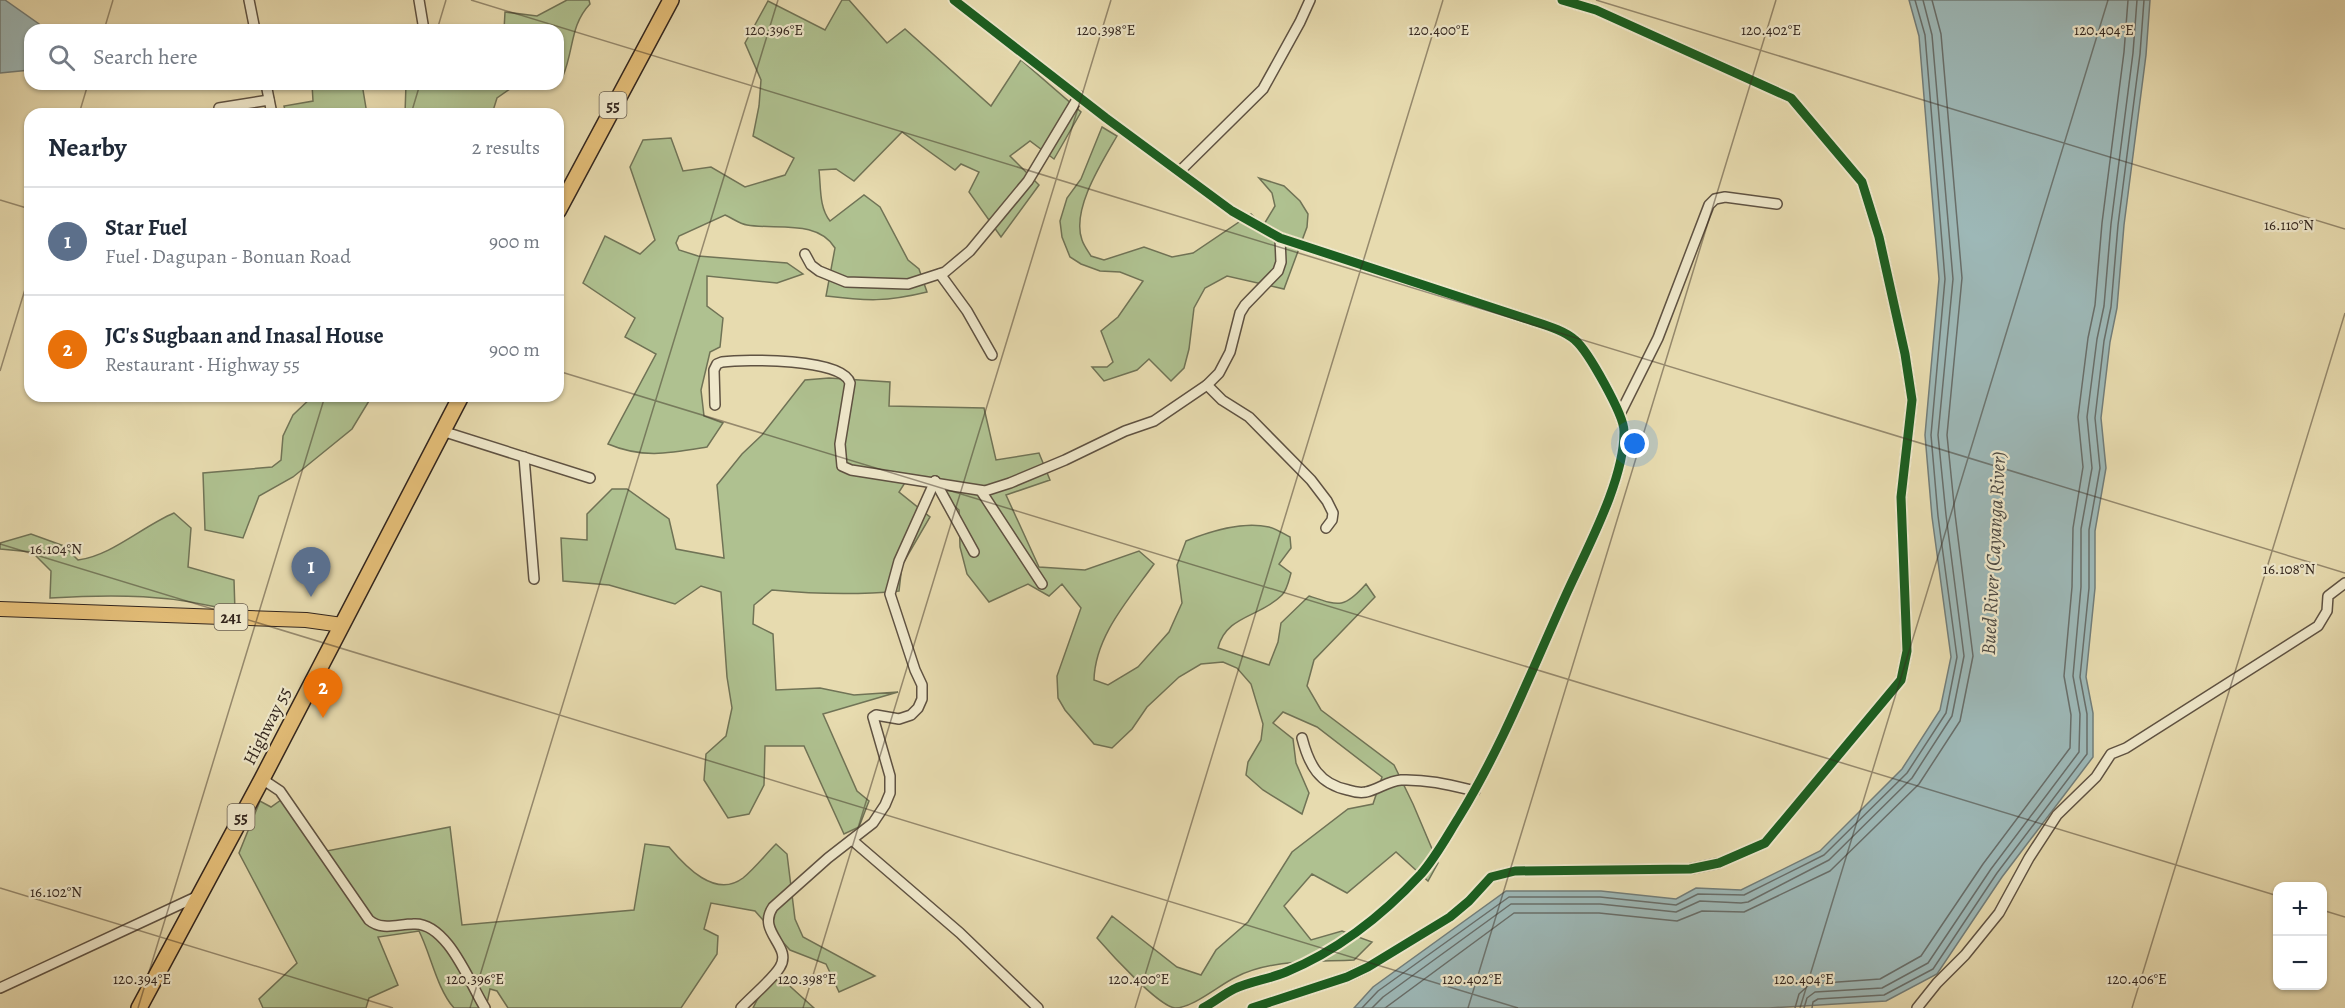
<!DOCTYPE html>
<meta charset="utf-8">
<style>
:root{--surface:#fff;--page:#f2f2f3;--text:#1f2937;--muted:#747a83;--line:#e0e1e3;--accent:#8f2418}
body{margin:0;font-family:Alegreya,serif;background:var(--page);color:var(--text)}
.controls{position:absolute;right:18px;bottom:18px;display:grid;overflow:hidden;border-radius:12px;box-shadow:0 2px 4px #0004}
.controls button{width:54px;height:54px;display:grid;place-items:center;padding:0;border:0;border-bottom:2px solid var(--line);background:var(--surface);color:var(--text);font:30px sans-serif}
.you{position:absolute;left:1635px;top:444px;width:21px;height:21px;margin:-15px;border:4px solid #fff;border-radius:50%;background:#1a73e8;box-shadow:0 0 0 9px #1a73e833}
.badge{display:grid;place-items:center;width:39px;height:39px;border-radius:50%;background:var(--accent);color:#fff;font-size:20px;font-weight:700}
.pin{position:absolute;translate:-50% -50px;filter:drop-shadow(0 2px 3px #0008)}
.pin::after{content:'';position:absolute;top:32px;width:21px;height:18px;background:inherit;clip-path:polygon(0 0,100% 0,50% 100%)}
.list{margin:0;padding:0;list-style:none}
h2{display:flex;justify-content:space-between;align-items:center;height:78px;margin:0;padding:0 24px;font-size:26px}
h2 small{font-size:20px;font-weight:400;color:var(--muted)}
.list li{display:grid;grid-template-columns:39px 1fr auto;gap:18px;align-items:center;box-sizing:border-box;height:108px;padding:0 24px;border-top:2px solid var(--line)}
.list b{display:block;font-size:22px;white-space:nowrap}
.list p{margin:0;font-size:20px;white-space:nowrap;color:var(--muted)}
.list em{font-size:20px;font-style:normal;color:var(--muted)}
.icon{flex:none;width:33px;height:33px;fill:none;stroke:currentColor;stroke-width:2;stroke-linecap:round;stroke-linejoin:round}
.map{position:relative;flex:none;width:2345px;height:1008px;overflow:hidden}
.search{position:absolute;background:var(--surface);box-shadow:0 2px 4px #0004;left:24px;top:24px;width:540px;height:66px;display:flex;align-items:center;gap:15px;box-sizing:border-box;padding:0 21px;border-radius:18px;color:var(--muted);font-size:22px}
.panel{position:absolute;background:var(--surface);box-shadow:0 2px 4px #0004;left:24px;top:108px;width:540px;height:294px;border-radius:18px}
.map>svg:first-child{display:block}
.green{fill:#afc190;stroke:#707356;stroke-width:1.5}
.water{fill:#9db8b7;stroke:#727d79;stroke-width:1.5}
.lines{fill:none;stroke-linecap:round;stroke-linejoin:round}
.shore{stroke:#686e6a;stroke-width:1.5}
.minor-casing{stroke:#5f5242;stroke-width:12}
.primary-casing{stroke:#32251d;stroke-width:16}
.trunk-casing{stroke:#32251d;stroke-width:18}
.minor{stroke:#efe8cb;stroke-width:9}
.primary{stroke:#e4be78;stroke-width:14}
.trunk{stroke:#e4be78;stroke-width:15}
.cycleway-casing{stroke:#efe8cb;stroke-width:13}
.cycleway{stroke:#1b5e20;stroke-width:9}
.ticks{fill:none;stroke:#32251d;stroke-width:1.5;stroke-opacity:0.45}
.labels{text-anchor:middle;stroke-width:4.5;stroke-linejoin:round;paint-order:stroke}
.shield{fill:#efe8cb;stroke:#6b6051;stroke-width:1.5}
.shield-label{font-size:16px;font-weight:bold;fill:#32251d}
.street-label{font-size:18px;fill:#32251d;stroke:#efe8cb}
.water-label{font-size:20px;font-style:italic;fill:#4d4a44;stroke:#efe8cb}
.ticks-label{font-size:15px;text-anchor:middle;fill:#32251d;stroke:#efe8cb;stroke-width:4.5;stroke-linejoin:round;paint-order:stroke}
</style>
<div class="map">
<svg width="2345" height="1008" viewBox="0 0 2345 1008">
<rect width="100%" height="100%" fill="#e7dbaf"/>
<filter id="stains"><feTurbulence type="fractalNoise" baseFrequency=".00333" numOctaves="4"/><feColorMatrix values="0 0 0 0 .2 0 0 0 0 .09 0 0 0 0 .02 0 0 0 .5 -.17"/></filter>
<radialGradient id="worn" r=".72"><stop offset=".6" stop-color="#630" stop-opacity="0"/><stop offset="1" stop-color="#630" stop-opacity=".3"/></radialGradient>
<!-- green -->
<g class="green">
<path d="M567,0H589L590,4C570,25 574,50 563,76L558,77V30H504L505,12L537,16Z"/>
<path d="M842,0H849L887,43L905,29L991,106L1021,60L1081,112L1054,159L1030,141L1010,156L1039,185L1001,237L969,192L979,172L961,164L955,170L902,132L854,181L836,169L819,170C821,188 819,207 830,221L864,195L880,207L908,260L919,269L927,292C886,302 867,301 826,296L835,248C818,219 775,230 747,225C740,224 732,218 725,215L679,236L676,243L679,250L698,256L787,263L803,274L777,283L707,276V306L723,318L720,347L710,352L701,390L704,416L723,423L707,447C671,453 643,459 608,444L656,354L625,337L635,318L583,283L605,236L640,254L655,240L630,167L643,140L671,138L683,171L711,167L745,187L785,175L794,158L753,136L759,106L761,80L745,43L768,1L825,30Z"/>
<path d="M312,84H362L367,114H286L284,106L313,101Z"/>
<path d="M406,84H471L475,89L482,84H517L497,98L492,114H442L433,112L405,114Z"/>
<path d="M1102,127L1117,136C1102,162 1071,210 1082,240C1084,246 1088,251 1091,256L1104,260L1144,247L1172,257L1193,253L1251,214L1263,226L1275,206L1272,193L1259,178L1284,186L1300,201L1308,214L1307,227L1284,289L1227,276L1205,288L1194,308L1189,349L1184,368L1171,381L1149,359L1137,370L1104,381L1092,367H1107L1113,362L1101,331L1118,317L1143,281L1120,272L1100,271L1081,264L1070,257L1062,237L1060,221L1067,198L1081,179Z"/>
<path d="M829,378L890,382L889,406L984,408L996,460L1039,453L1050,480L1006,495L1039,567L1085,570L1139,551L1154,564C1129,599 1095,636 1094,680L1108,685L1138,667L1169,632L1182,603L1177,565L1186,541C1211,531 1242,521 1269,527C1276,529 1284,534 1290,537L1291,548L1279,564L1291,573C1289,580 1287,590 1282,595C1261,617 1226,615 1218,648L1269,665L1278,642L1281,623L1309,596C1339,606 1344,609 1366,584L1375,597L1314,660L1307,686L1321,710L1394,765L1413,804L1438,863L1428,881L1396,852L1347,893L1312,874L1284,906L1311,940L1342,931L1372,942L1354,960C1315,962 1271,959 1236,977C1219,985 1193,1008 1175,1008C1158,1006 1110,953 1097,938L1112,916L1177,967L1201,975L1216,950L1248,922L1292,852L1348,809L1373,804L1382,777L1317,727L1283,712L1273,723L1293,739L1296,763L1309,793L1302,814L1263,790L1246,775L1248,762L1261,740L1263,724L1251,684L1237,668L1223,662L1201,664L1179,677L1147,707L1132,729L1112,748L1094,744L1065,710L1058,698L1057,676L1081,608L1062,584L1049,596L1028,584L989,602L967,574L960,547L959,510L930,484L906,481L899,492L930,517L902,565L899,591C858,595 814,594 772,590L754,605L753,624L773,634L776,690L820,688L854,695L898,692L823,714L857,791L869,801L859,827L844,834L804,746H765L764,785L749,814L728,818L704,780L706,754L726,736L732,708L727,677L721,592L701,586L675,604L609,585L563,581L561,538L587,540V514L612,489H627L669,519L676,549L724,558L717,485L742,454L762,435L805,380Z"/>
<path d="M313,396H372L352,429L293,477L259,496L243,538L205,530L203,473L272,467L281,460L283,436L293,415Z"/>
<path d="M174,513L191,528L188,567L234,580L235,612C173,594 114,594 50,598L51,571L32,552L0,549V543L31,534L64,546L78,560C111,556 143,526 174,513Z"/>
<path d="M288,795L327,851L450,827L462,925L634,910L645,844L669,847C685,866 715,899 743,878C755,868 765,855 776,844L787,854L795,919L803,937L875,976L839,992L826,964L790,950L755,911L711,903L704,929L718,936L717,954L681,1008H508L497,991L490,989L486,1008H454C437,989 431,955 419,931L378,937L398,985L369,998L366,1008H263L259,999L297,963L239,853L260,801L271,807Z"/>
<path d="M772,970L814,1008H753Z"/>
</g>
<!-- water -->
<g class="water">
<path d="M0,0H5L39,24L40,30H30V70L0,73Z"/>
<path d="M1909,0H2150L2146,55L2124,225L2117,308L2110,342L2101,418L2106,468L2095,531V588L2086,677L2093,713V757L2002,877L1937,974L1886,1001L1769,1008H1354L1373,987L1506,891H1601L1676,899L1696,888L1741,890L1820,851L1902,769L1940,710L1951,657L1932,517L1925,435L1939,279L1919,36Z"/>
</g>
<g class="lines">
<!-- shore -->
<g class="shore">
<path d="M1362,1008L1378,991L1509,897H1600L1676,905L1698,894L1744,895L1824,855L1907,773L1946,713L1957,657L1938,516L1931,435L1945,279L1925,35L1915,0"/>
<path d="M1372,1008L1383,997L1511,904H1600L1676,912L1700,901L1741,903L1748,902L1829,860L1912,778L1952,716L1964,656L1946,515L1938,435L1953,279L1932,35L1923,0"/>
<path d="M1385,1008L1514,913H1599L1677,921L1702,911L1744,912L1830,871L1919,784L1960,721L1973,656L1955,514L1947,435L1962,278L1941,34L1932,0"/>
<path d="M1795,1008L1799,994L1810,984L1880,979L1921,956L1983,864L2070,748L2071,715L2064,676L2072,587L2073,528L2083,467L2078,417L2088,338L2095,305L2102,223L2124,52L2128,0"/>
<path d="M1804,1008L1807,998L1815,992L1882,988L1928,963L1991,869L2079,752L2080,714L2073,676L2081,587V529L2092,468L2087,417L2097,339L2104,306L2111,224L2133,53L2137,0"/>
<path d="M1812,1008L1813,1002L1818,999L1884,995L1933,969L1997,873L2087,754V714L2080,677L2089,588V530L2100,468L2095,418L2104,341L2111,307L2118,225L2140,54L2144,0"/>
</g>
<!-- minor casing -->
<g class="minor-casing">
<g id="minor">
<path d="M249,0L255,30"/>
<path d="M419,0L424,30"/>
<path d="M954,0L1106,118L1232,211L1280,238L1530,320C1545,325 1564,330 1575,340C1588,351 1624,415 1624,431C1625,480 1585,552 1565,597C1531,672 1502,747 1459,817C1447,836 1436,857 1421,874C1384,914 1337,951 1286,972C1270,979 1251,981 1234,989C1224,994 1214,1002 1203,1008"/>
<path d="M266,84L272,114"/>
<path d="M219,108L269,100"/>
<path d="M1179,172L1263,89L1300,22L1310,0"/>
<path d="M805,254L811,265L819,271L846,282L908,284L945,272L970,251L1028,181L1079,96"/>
<path d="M940,274L967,311L992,355"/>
<path d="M1207,385L1222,400L1249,417L1311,480L1327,501L1333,513L1332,520L1326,528"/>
<path d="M715,405L714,370L717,364L722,362C745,359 843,358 850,383L840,444L842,466L851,470L985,491L1010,483L1065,460L1125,431L1154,421L1207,385L1219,373L1230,352L1240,313L1245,305L1278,271L1281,262L1280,238"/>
<path d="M1620,414L1658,338L1709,205L1715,199L1725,197L1777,204"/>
<path d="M442,431L590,478"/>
<path d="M524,457L534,579"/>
<path d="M935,481L974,552"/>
<path d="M981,491L1042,584"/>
<path d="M1302,738C1309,765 1319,784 1348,790C1354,792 1360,793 1366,792C1379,789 1388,781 1401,780C1427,779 1450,785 1475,791"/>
<path d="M262,779L280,791L369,920C382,931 398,924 413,924C447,921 470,984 485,1008"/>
<path d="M852,840L960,933L1038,1008"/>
<path d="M0,988L198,896"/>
<path d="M741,1008C751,997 773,979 780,967C793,946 756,932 773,907L828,858L873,823L885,805L890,793V776L873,717L876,715L899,719L911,715L918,708L922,699V685L915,670L890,594L899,561L935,481"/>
<path d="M1252,1008L1347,977L1368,967L1450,917L1469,901L1491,877L1515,871L1690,869L1719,863L1765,843L1901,680L1907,651L1901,497L1912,400L1905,354L1879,237L1862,182L1791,98L1596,10L1562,0"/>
<path d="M1917,1008L1937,983L1965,955L1999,913L2029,858L2057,815L2096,777L2111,754L2126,748L2318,626L2327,611L2328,596L2345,583"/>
</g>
</g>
<!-- primary casing -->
<g class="primary-casing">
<path id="primary" d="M0,609L306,620L342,625"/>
</g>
<!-- trunk casing -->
<g class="trunk-casing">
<g id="trunk">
<path d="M558,211L671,0"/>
<path d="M139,1008L262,779L461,396"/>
</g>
</g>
<!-- minor -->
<use href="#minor" class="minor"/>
<!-- primary -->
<use href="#primary" class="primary"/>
<!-- trunk -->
<use href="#trunk" class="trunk"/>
<!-- cycleway casing -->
<g class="cycleway-casing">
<g id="cycleway">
<path d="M954,0L1106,118L1232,211L1280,238L1530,320C1545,325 1564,330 1575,340C1588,351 1624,415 1624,431C1625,480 1585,552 1565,597C1531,672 1502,747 1459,817C1447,836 1436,857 1421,874C1384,914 1337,951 1286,972C1270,979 1251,981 1234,989C1224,994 1214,1002 1203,1008"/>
<path d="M1252,1008L1347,977L1368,967L1450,917L1469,901L1491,877L1515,871L1690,869L1719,863L1765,843L1901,680L1907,651L1901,497L1912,400L1905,354L1879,237L1862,182L1791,98L1596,10L1562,0"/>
</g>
</g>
<!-- cycleway -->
<use href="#cycleway" class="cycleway"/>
</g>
<!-- ticks -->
<path class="ticks" d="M471,0L2345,573M1596,0L2345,229M104,30L113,0M437,30L446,0M79,114L88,84M411,114L420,84M0,200L30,209M0,371L30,273M558,371L2278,896M0,544L1518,1008M0,888L393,1008M2322,910L2345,917M138,1008L325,396M470,1008L778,0M803,1008L1111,0M1135,1008L1443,0M1468,1008L1776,0M1800,1008L2108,0M2132,1008L2345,313"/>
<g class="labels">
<!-- shield labels -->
<g class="shield">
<rect x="599.5" y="92" width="27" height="26" rx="4.5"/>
<rect x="214.5" y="604" width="33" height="26" rx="4.5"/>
<rect x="227.5" y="804" width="27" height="26" rx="4.5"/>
</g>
<g class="shield-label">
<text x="613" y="111">55</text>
<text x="231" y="623">241</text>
<text x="241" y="823">55</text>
</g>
<!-- street labels -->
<g class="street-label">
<text transform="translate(267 726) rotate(-63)" y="6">Highway 55</text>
</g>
<!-- water labels -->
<g class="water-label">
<text transform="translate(1993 553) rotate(-87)" y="7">Bued River (Cayanga River)</text>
</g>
</g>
<g class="ticks-label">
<text x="774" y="35">120.396°E</text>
<text x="1106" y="35">120.398°E</text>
<text x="1439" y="35">120.400°E</text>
<text x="1771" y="35">120.402°E</text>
<text x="2104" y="35">120.404°E</text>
<text x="2289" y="230">16.110°N</text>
<text x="56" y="554">16.104°N</text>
<text x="2289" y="574">16.108°N</text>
<text x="56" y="897">16.102°N</text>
<text x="142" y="984">120.394°E</text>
<text x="475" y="984">120.396°E</text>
<text x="807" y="984">120.398°E</text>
<text x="1139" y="984">120.400°E</text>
<text x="1472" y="984">120.402°E</text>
<text x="1804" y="984">120.404°E</text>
<text x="2137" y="984">120.406°E</text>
</g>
<rect width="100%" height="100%" filter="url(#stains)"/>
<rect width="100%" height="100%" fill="url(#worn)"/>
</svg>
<div class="controls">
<button>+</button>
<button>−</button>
</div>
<div class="you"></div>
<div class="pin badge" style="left:311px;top:597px;background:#5c6f8a">1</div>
<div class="pin badge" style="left:323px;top:718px;background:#e8710a">2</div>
<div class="search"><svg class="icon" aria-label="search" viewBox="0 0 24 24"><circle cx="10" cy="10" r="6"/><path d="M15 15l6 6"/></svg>Search here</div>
<section class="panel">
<h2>Nearby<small>2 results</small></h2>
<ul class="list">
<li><span class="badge" style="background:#5c6f8a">1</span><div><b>Star Fuel</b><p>Fuel · Dagupan - Bonuan Road</p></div><em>900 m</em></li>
<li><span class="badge" style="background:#e8710a">2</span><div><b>JC's Sugbaan and Inasal House</b><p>Restaurant · Highway 55</p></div><em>900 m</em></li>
</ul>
</section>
</div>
